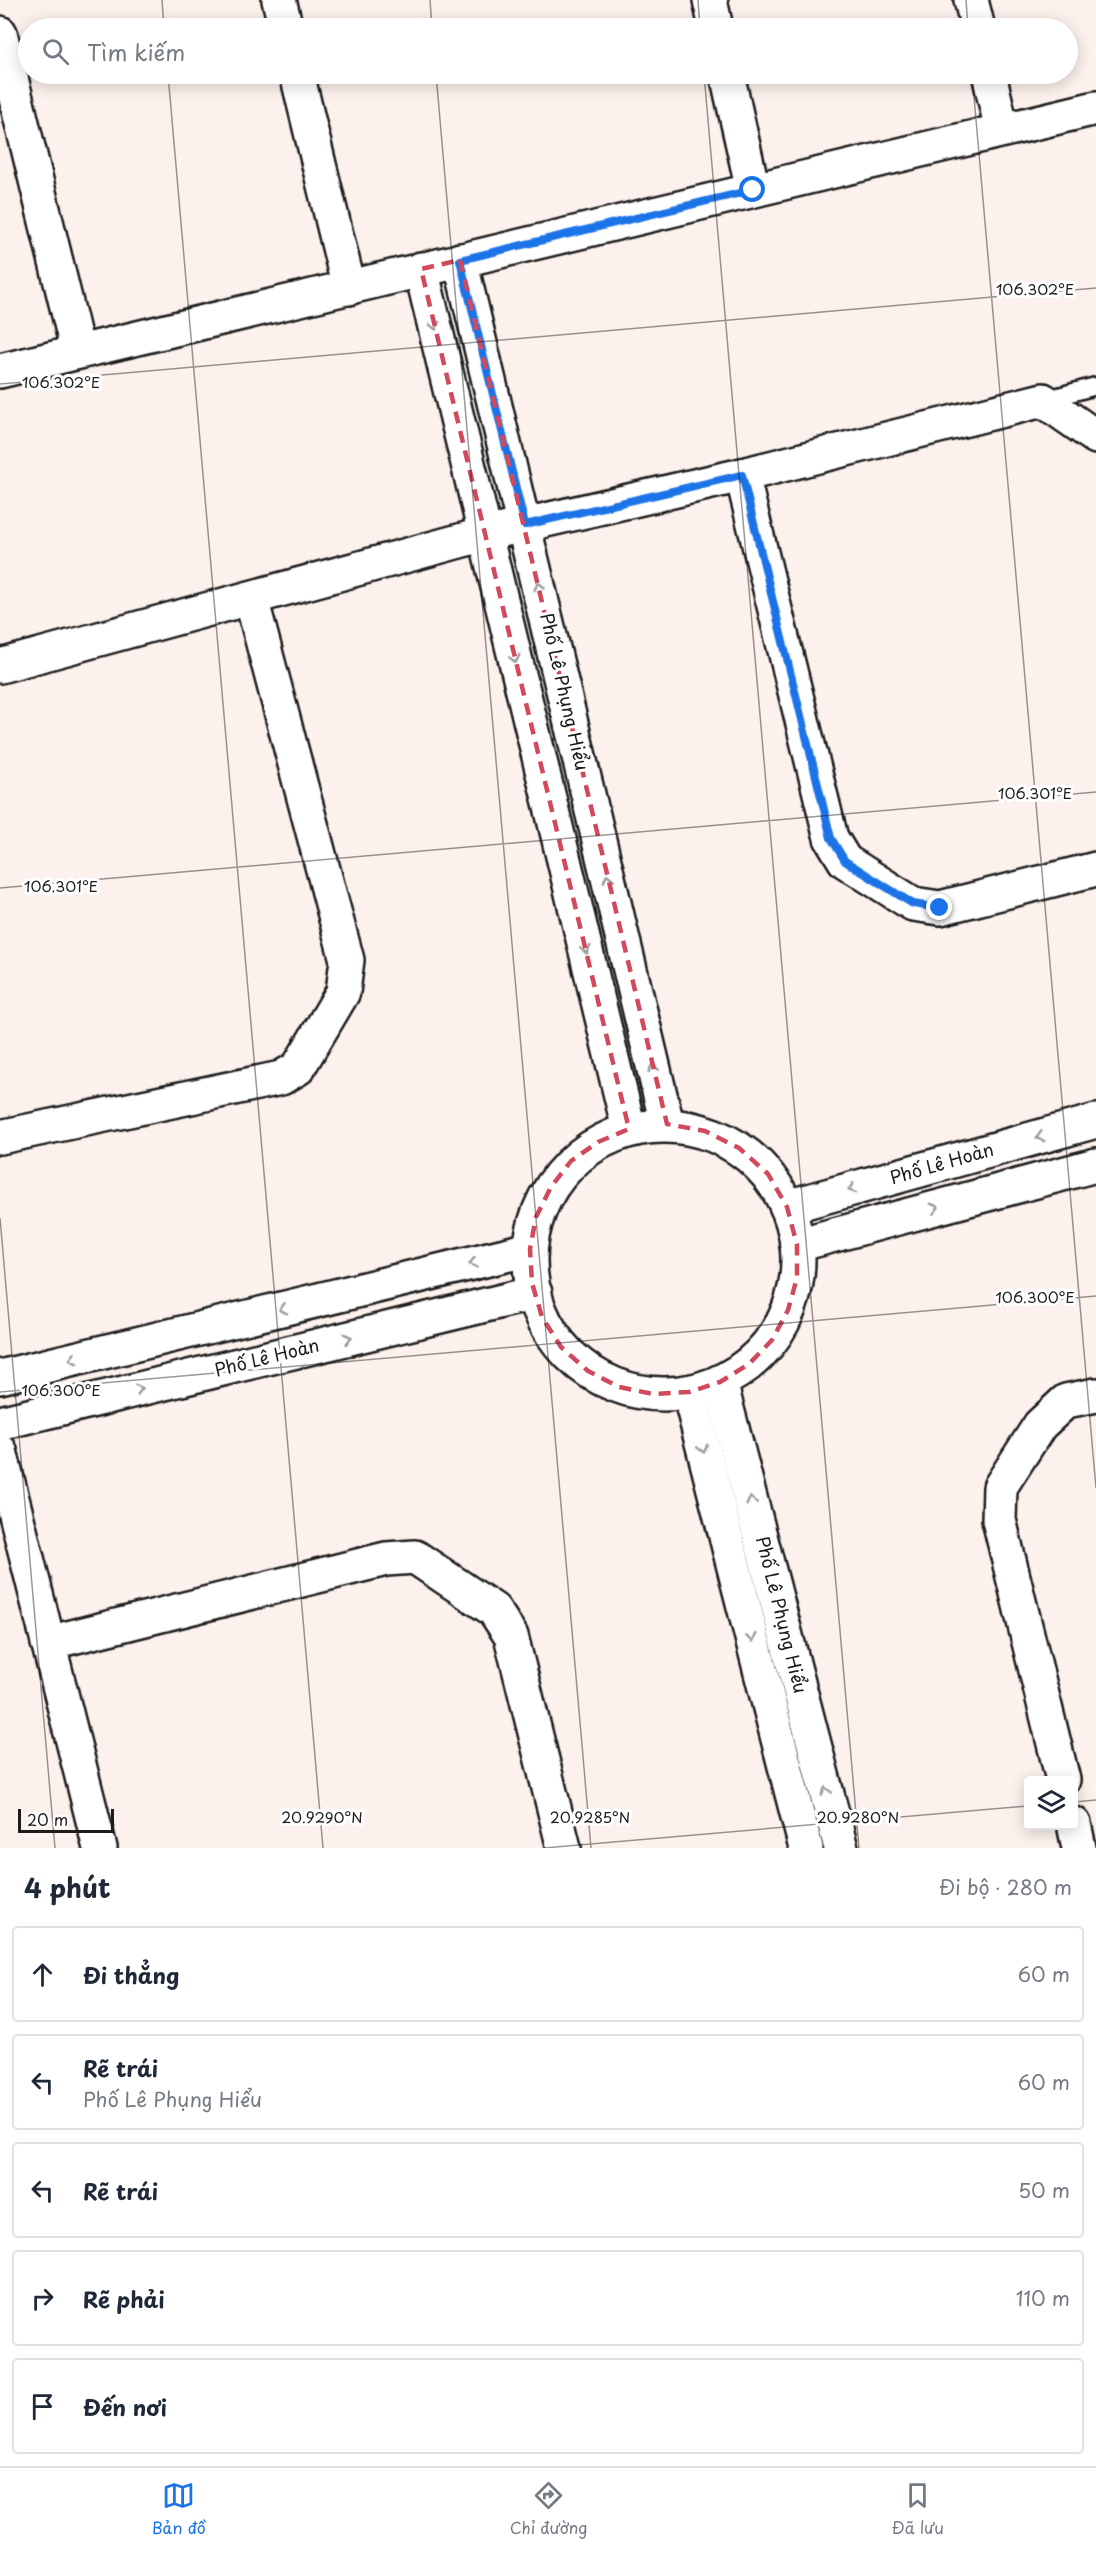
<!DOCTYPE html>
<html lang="vi">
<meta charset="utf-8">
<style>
:root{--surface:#fff;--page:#f2f2f3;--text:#1f2937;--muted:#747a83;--line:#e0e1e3;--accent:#1a73e8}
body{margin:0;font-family:"Playpen Sans",sans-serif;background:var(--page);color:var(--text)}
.controls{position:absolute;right:18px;bottom:18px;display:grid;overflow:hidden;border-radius:6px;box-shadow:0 3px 15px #0003}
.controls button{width:54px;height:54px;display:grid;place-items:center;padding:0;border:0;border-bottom:2px solid var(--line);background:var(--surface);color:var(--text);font:30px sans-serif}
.scale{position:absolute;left:18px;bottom:15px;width:96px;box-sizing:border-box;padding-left:6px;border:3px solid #1c1c1c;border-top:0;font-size:16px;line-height:21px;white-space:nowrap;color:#1c1c1c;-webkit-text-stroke:4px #fff;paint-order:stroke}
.stop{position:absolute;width:18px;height:18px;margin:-14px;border:4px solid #1a73e8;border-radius:50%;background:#fff}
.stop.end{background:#1a73e8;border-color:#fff;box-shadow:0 2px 6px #0008}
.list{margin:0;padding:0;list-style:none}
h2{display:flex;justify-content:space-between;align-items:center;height:78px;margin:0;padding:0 24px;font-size:26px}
h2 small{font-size:20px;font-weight:400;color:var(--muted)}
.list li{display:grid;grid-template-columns:39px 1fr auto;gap:18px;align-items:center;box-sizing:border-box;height:96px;margin:0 12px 12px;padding:0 12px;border:2px solid var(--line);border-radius:6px}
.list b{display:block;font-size:22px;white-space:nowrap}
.list p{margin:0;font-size:20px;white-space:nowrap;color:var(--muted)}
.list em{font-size:20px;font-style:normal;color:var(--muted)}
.icon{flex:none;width:33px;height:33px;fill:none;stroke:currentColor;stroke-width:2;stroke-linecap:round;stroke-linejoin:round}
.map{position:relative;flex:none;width:1096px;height:1848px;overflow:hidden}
.search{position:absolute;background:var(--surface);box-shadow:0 3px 15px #0003;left:18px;right:18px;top:18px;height:66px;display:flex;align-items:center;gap:15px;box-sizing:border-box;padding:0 21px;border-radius:33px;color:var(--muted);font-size:22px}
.sheet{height:618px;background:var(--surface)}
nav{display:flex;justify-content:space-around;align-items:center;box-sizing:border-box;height:84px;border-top:2px solid var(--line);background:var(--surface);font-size:16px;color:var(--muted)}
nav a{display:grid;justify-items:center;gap:3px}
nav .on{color:var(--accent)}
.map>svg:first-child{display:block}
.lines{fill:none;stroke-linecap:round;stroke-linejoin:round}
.lane-casing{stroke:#1c1c1c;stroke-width:21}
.street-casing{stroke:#1c1c1c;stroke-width:38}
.lane{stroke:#fff;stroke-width:16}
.street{stroke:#fff;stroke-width:33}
.oneway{stroke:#999}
.route{stroke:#1a73e8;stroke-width:8}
.marked{fill:none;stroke:#d1495b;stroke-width:4.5;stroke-dasharray:12 8;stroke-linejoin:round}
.ticks{fill:none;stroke:#1c1c1c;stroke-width:1.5;stroke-opacity:0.45}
.labels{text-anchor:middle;stroke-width:6;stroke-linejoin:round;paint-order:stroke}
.street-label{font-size:18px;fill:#1c1c1c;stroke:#fff}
.ticks-label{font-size:15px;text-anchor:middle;fill:#1c1c1c;stroke:#fff;stroke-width:6;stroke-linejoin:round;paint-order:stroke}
</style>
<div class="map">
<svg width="1096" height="1848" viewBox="0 0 1096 1848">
<rect width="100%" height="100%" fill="#fcf1ec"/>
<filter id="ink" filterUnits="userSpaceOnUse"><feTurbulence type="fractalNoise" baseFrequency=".0167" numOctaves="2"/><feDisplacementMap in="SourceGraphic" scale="12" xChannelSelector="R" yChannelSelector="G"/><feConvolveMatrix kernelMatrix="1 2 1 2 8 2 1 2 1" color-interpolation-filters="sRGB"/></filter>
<g filter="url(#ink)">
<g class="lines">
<!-- lane casing -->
<g class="lane-casing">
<path id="lane" d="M1044,400L1096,386"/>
</g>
<!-- street casing -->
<g class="street-casing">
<g id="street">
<path d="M279,0L286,28"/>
<path d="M710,0L716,28"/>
<path d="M971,0L978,28"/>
<path d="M0,33L78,352"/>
<path d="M297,74L349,288"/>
<path d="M727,74L753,190"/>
<path d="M989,74L1002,130"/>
<path d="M460,260L667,1124"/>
<path d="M421,269L629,1129"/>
<path d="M0,371L1096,108"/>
<path d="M742,475L831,838L845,861L913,904L940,908L1096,869"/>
<path d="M0,666L485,534L742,475L1043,400L1096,437"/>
<circle cx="664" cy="1260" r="134"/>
<path d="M0,1137L281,1078L298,1068L343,992L347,960L251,598"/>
<path d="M787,1207L1096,1121"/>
<path d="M797,1245L1096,1165"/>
<path d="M0,1377L530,1249"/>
<path d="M720,1382L841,1848"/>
<path d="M689,1392L806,1848"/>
<path d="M0,1423L535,1293"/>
<path d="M0,1451L100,1848"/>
<path d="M48,1643L386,1559L415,1557L494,1610L511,1636L564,1848"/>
<path d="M1063,1780L999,1520L1000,1487L1040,1425L1066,1401L1096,1395"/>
<path d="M1074,1824L1079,1848"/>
</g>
</g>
<!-- lane -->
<use href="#lane" class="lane"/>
<!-- street -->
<use href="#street" class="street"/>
</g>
<!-- one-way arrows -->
<defs><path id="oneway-chevron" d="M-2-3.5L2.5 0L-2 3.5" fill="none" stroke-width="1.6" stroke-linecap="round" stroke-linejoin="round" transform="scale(1.5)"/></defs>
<g class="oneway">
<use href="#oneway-chevron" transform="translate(435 326) rotate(76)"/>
<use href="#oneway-chevron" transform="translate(539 586) rotate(-103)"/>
<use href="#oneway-chevron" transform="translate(515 659) rotate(76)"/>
<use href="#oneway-chevron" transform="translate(608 878) rotate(-103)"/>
<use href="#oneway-chevron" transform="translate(586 950) rotate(76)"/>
<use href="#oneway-chevron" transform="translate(653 1068) rotate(-103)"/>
<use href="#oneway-chevron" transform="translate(1040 1137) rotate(164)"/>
<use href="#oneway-chevron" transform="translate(852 1189) rotate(164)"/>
<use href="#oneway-chevron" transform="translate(935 1208) rotate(-15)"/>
<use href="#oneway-chevron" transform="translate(473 1263) rotate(166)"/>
<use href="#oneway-chevron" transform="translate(283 1309) rotate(166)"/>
<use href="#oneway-chevron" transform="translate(348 1338) rotate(-14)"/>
<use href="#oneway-chevron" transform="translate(73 1359) rotate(166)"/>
<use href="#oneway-chevron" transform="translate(139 1389) rotate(-14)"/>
<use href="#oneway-chevron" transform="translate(703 1449) rotate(76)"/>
<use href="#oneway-chevron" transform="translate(751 1501) rotate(-104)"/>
<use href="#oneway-chevron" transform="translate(752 1638) rotate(76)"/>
<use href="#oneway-chevron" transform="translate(826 1791) rotate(-104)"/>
</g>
</g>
<g class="lines" filter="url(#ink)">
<!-- route -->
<path class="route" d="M753,190L460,260L525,525L742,475L831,838L845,861L913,904L940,908"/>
</g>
<!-- marked area -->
<path class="marked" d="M460,260L667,1124L705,1131L739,1148L768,1174L787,1207L797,1245V1278L788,1310L772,1340L749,1364L720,1382L689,1392L653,1394L619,1387L588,1371L561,1347L542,1317L532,1283L530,1249L536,1217L551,1187L571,1161L598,1142L629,1129L421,269Z"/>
<!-- ticks -->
<path class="ticks" d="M162,0L164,28M430,0L432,28M698,0L700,28M966,0L968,28M168,74L323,1848M436,74L591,1848M704,74L859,1848M972,74L1096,1488M0,384L1096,288M0,888L1096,792M0,1218L55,1848M0,1392L1096,1296M1074,1802L1096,1800M544,1848L1028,1806"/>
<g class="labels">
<!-- street labels -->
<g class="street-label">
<text transform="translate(564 692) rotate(77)" y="6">Phố Lê Phụng Hiểu</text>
<text transform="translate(942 1164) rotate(-16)" y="6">Phố Lê Hoàn</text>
<text transform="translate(267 1358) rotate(-14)" y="6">Phố Lê Hoàn</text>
<text transform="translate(781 1615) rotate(76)" y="6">Phố Lê Phụng Hiểu</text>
</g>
</g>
<g class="ticks-label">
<text x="1035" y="295">106.302°E</text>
<text x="61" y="388">106.302°E</text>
<text x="1035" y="799">106.301°E</text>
<text x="61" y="892">106.301°E</text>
<text x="1035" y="1303">106.300°E</text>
<text x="61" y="1396">106.300°E</text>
<text x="322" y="1823">20.9290°N</text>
<text x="590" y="1823">20.9285°N</text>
<text x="858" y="1823">20.9280°N</text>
</g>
</svg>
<div class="controls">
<button><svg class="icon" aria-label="layers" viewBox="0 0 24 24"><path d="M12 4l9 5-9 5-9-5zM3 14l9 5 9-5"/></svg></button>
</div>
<div class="scale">20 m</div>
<div class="stop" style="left:753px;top:190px"></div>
<div class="stop end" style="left:940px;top:908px"></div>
<div class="search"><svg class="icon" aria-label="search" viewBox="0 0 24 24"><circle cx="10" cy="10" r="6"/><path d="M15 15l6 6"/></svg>Tìm kiếm</div>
</div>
<section class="sheet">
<h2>4 phút<small>Đi bộ · 280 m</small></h2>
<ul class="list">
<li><svg class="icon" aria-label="ahead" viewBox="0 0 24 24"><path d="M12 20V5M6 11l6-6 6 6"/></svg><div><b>Đi thẳng</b></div><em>60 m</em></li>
<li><svg class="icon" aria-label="left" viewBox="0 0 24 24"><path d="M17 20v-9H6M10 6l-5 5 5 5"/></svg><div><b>Rẽ trái</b><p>Phố Lê Phụng Hiểu</p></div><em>60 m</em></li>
<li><svg class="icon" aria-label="left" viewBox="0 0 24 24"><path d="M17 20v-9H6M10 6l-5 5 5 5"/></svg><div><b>Rẽ trái</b></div><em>50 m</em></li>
<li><svg class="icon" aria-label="right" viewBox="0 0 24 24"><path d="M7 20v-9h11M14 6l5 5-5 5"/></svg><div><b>Rẽ phải</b></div><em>110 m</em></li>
<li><svg class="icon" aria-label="arrive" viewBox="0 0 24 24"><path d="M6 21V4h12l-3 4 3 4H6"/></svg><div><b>Đến nơi</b></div></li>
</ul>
</section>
<nav>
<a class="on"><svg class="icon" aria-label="map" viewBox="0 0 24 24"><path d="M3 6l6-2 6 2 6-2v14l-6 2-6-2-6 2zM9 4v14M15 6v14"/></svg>Bản đồ</a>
<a><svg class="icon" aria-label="directions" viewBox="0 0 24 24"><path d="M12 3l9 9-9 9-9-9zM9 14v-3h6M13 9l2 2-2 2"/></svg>Chỉ đường</a>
<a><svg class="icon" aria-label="saved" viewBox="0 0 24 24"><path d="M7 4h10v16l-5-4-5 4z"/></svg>Đã lưu</a>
</nav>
